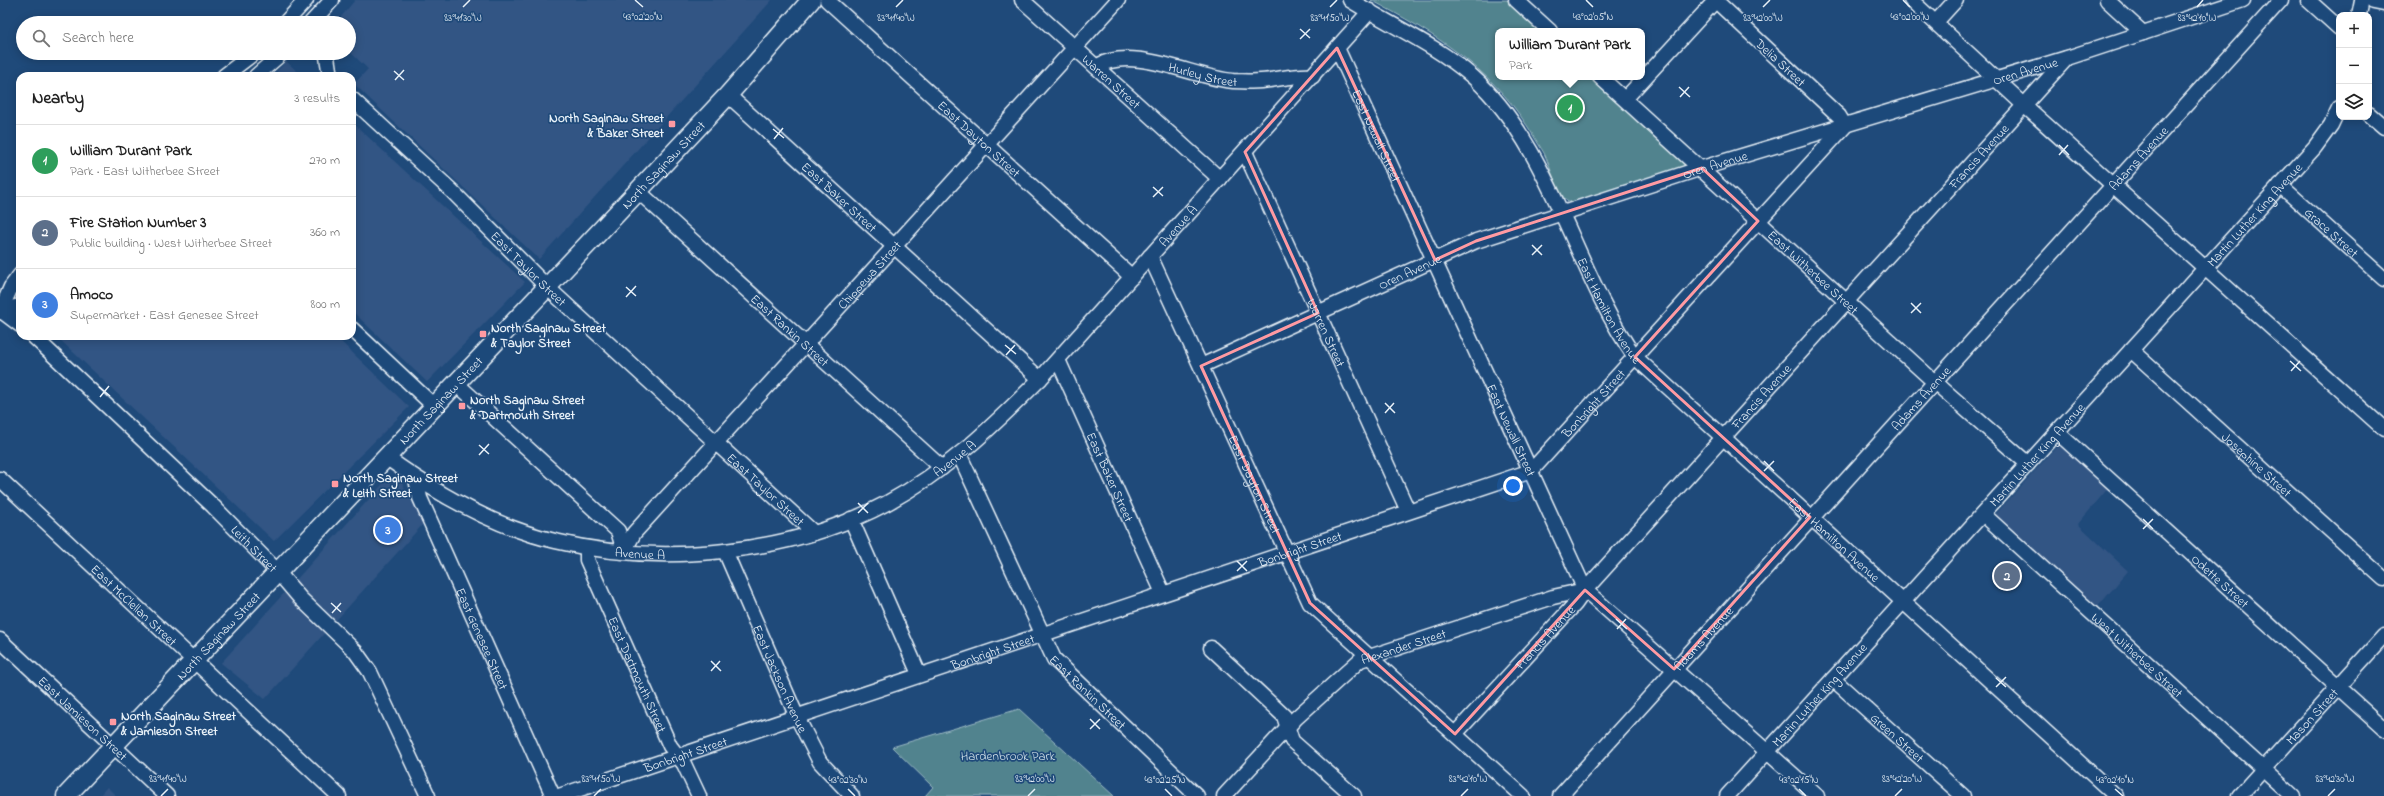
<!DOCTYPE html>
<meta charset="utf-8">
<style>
:root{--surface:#fff;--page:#f2f2f2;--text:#222;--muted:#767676;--line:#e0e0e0;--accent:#ea580c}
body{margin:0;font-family:"Indie Flower",sans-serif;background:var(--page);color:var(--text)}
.controls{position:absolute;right:12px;top:12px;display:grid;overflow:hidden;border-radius:8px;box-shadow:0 2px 10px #0003}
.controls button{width:36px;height:36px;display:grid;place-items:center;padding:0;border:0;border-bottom:1px solid var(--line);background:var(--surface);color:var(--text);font:20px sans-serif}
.you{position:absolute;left:1513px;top:486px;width:14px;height:14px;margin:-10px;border:3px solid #fff;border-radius:50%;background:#1a73e8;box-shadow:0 0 0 6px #1a73e833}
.badge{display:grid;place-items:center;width:26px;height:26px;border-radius:50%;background:var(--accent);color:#fff;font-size:13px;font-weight:700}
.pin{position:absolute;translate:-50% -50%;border:2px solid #fff;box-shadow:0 1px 4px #0006}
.popup{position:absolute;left:1495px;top:28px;width:150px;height:52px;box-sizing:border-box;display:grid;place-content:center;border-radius:8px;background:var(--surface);filter:drop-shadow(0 1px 3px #0005);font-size:13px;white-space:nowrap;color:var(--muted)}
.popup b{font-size:15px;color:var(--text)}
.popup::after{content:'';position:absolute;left:50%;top:100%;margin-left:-8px;border:8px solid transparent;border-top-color:var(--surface)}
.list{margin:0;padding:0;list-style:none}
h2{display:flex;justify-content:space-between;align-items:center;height:52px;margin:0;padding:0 16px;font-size:17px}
h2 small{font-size:13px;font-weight:400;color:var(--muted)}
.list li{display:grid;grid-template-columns:26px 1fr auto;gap:12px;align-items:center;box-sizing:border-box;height:72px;padding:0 16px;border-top:1px solid var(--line)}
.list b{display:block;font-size:15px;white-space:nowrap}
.list p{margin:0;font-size:13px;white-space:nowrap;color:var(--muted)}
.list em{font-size:13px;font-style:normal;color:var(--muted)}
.icon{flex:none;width:22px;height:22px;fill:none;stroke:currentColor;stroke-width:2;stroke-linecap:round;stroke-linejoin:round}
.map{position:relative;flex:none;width:2384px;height:796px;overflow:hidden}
.search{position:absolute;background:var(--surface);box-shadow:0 2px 10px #0003;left:16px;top:16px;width:340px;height:44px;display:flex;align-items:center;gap:10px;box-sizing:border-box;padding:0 14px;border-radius:22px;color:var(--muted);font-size:15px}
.panel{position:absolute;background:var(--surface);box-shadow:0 2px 10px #0003;left:16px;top:72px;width:340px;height:268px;border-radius:12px}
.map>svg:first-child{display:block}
.built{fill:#325584}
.green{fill:#51838e;stroke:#9cbac3}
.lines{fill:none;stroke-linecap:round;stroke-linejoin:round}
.minor-casing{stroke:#e8f1f8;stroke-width:17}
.major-casing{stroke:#e8f1f8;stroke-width:21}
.minor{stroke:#1f4a7a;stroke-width:14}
.major{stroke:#1f4a7a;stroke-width:18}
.marked{fill:none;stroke:#ff9aa2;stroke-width:3;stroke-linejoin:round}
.ticks{fill:none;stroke:#e8f1f8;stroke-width:1.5}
.poi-dot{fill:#ff9aa2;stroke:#1f4a7a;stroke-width:1.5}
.labels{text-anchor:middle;stroke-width:3.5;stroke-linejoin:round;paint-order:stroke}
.street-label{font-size:13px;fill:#e8f1f8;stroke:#1f4a7a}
.poi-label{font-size:13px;font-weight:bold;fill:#e8f1f8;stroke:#1f4a7a;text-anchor:start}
.park-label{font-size:13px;fill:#d1e0e8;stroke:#1f4a7a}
.ticks-label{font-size:10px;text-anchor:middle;fill:#e8f1f8;stroke:#1f4a7a;stroke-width:3.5;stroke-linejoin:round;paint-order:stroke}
</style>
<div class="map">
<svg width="2384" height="796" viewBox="0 0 2384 796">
<rect width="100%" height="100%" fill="#1f4a7a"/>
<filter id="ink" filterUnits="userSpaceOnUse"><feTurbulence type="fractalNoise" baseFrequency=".025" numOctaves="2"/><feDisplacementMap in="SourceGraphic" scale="8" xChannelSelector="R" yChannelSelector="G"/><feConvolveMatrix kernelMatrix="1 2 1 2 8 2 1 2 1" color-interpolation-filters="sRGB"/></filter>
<g filter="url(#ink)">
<!-- built -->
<g class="built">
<path d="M355,0H772L539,259L354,84L368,69L349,51V23H336Z"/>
<path d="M286,61L302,76H273Z"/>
<path d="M352,122L525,282L427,382L352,311Z"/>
<path d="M56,336H335L409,407L274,541Z"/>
<path d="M2060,443L2110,486L2078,524L2128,571L2095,610L1994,516Z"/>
<path d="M398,476L424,523L265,699L221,663L388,478Z"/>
<path d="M107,787L116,796H99Z"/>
</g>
<!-- green -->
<g class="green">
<path d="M1371,0H1507L1542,31H1498V77H1592L1688,164V166L1572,203L1568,202C1556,191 1551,168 1544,153C1539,144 1533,136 1528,127C1489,66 1433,33 1371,0Z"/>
<path d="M1019,709L1114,796H925L933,787L892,747Z"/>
</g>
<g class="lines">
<!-- minor casing -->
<g class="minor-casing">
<g id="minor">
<path id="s1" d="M827,0L1132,277"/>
<path id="s2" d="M1022,0L1220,179"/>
<path id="s3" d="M1350,0C1392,26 1436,45 1473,77C1552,148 1574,270 1635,357L2116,796"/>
<path d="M1516,0L1550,31"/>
<path d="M1911,0L2024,105L2384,429"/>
<path d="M2107,0L2143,33"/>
<path d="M2308,0L2339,28"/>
<path d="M2359,15L2362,0"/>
<path d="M1936,22L1956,0"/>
<path d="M285,23L306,0"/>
<path d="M311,23L332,0"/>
<path id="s4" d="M1337,48L1585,590L1817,796"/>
<path d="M327,57L330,76"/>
<path id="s5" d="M1096,67C1132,44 1194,78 1233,81C1242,81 1252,82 1261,81C1278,80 1295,74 1313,76"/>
<path d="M224,76L254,53"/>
<path d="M256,76L282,53"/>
<path id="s6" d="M1600,77L1929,377L2028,464"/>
<path id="s7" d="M728,95L1040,379"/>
<path id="s8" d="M352,99L452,191L548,288L814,533"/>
<path d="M1625,99L1716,0"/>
<path d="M2369,114L2384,127"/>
<path id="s9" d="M1245,152L1408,511"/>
<path id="s10" d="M2280,185L2384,279"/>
<path id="s11" d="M638,191L942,468"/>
<path id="s12" d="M1150,256L1310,603L1523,796"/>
<path d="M0,310L20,325"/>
<path d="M1,310L20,306"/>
<path d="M0,312L11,287L20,275"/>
<path d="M352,329L435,407"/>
<path id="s13" d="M33,336L213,506L277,571L300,598L355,651L370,672L428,796"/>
<path id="s14" d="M2131,350L2384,579"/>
<path id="s15" d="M1058,360L1163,593"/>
<path id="s16" d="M1201,366L1476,241L1702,168L2067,58L2243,0"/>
<path d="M457,384L618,531L624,551"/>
<path id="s17" d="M2057,432L2384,729"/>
<path id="s18" d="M960,456L1054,659L1197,796"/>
<path id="s19" d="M386,457C437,494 494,527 555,541C660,567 792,554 887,503C948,470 992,427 1040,379L1370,11"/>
<path id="s20" d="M0,479L339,796"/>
<path id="s21" d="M416,479L420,498L553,796"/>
<path id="s22" d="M1983,514L2293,796"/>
<path d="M851,519L919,674"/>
<path id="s23" d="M587,548V560L670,746L684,764L699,796"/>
<path id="s24" d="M624,551L634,533L1118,0"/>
<path id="s25" d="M725,551L796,715L820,762L852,796"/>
<path id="s26" d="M0,640L167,796"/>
<path d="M1211,648L1284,716L1292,741L1354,796"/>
<path id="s27" d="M1833,679L1963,796"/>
<path id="s28" d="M1455,734L1575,604L1585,590L2067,58"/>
<path id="s29" d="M559,796L1531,471L1845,126L1839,116L1715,0"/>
<path id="s30" d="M1224,796L1296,718L1360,660L1553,597L1585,590"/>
<path id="s31" d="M1560,796L2281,0"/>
<path id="s32" d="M1727,796L2315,147L2331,125L2339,108"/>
<path id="s33" d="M2239,796L2384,636"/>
</g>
</g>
<!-- major casing -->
<g class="major-casing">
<g id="major">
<path d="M2374,0L2384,2"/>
<path id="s34" d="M66,796L638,191L728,95L811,0"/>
</g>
</g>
<!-- minor -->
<use href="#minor" class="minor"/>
<!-- major -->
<use href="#major" class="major"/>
</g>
</g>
<!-- marked area -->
<path class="marked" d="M1337,48L1435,260L1476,241L1702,168L1758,221L1635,357L1810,517L1674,669L1585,590L1455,734L1310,603L1201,366L1318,313L1245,152Z"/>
<!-- ticks -->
<path class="ticks" d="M635,0L643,7M1586,0L1593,7M1903,0L1910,7M463,7L470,0M896,7L903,0M1330,7L1337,0M1763,7L1770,0M2197,7L2203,0M1300,29L1310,38M1300,39L1310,29M394,71L404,80M395,80L404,70M1679,87L1690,97M1680,97L1689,87M773,129L784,138M774,139L783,128M2059,145L2069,155M2059,155L2068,145M1153,187L1163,196M1153,197L1163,187M1532,245L1542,255M1532,255L1542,245M626,287L636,296M626,297L636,286M1911,303L1921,313M1911,313L1921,303M1005,345L1016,354M1006,355L1015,345M2290,361L2301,371M2291,371L2300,361M99,387L110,396M100,397L109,386M1385,403L1395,413M1385,413L1394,403M479,445L489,454M479,455L489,444M1764,461L1774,471M1764,471L1774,461M858,503L868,513M858,513L868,503M2143,519L2153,529M2143,529L2153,519M1237,561L1247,571M1237,571L1247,561M331,603L341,612M332,613L341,603M1616,619L1627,629M1617,629L1626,619M711,661L721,671M711,671L720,661M1996,678L2006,687M1996,687L2006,677M1090,719L1100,729M1090,729L1100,719M848,789L855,796M1165,789L1172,796M1799,789L1806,796M2115,789L2123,796M161,796L168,789M594,796L601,789M1028,796L1035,789M1461,796L1468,789M1895,796L1902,789M2328,796L2335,789"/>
<!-- markers -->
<g class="poi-dot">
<rect x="668" y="120" width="8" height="8" rx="2"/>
<rect x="479" y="330" width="8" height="8" rx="2"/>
<rect x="458" y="402" width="8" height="8" rx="2"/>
<rect x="331" y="480" width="8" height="8" rx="2"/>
<rect x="109" y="718" width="8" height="8" rx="2"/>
</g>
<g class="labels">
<!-- street labels -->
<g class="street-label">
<text transform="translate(1781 62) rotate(43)" y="5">Delia Street</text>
<text dy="5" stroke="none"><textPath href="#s16" startOffset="877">Oren Avenue</textPath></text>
<text dy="5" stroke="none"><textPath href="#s5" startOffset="110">Hurley Street</textPath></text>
<text dy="5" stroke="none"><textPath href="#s2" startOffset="121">Warren Street</textPath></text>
<text dy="5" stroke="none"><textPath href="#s4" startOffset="96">East Newall Street</textPath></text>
<text dy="5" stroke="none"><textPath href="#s1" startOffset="206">East Dayton Street</textPath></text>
<text dy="5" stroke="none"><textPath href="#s28" startOffset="780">Francis Avenue</textPath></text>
<text dy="5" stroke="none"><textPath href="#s31" startOffset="861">Adams Avenue</textPath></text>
<text dy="5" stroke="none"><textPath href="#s34" startOffset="869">North Saginaw Street</textPath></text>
<text dy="5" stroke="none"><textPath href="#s16" startOffset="553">Oren Avenue</textPath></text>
<text dy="5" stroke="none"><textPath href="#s7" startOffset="151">East Baker Street</textPath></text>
<text dy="5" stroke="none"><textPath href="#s32" startOffset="785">Martin Luther King Avenue</textPath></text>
<text dy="5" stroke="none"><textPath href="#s19" startOffset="935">Avenue A</textPath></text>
<text dy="5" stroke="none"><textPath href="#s10" startOffset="70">Grace Street</textPath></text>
<text dy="5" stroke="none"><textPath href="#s8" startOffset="245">East Taylor Street</textPath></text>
<text dy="5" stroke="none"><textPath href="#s16" startOffset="229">Oren Avenue</textPath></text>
<text dy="5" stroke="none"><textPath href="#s6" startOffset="289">East Witherbee Street</textPath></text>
<text dy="5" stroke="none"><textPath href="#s24" startOffset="370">Chippewa Street</textPath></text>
<text dy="5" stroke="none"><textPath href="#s3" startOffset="417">East Hamilton Avenue</textPath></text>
<text dy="5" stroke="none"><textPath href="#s11" startOffset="206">East Rankin Street</textPath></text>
<text dy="5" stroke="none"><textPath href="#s9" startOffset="198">Warren Street</textPath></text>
<text dy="5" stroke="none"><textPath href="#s28" startOffset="456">Francis Avenue</textPath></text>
<text dy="5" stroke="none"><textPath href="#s31" startOffset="537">Adams Avenue</textPath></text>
<text dy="5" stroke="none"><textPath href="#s34" startOffset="545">North Saginaw Street</textPath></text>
<text dy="5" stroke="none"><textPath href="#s29" startOffset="1117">Bonbright Street</textPath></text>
<text dy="5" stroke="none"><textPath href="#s4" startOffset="420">East Newall Street</textPath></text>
<text dy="5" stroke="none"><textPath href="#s32" startOffset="461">Martin Luther King Avenue</textPath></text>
<text dy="5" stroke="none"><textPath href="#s19" startOffset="612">Avenue A</textPath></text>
<text dy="5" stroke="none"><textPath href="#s14" startOffset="170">Josephine Street</textPath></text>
<text dy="5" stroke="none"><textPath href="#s15" startOffset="128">East Baker Street</textPath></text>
<text dy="5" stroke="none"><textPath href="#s12" startOffset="251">East Dayton Street</textPath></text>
<text dy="5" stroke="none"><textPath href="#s8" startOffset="569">East Taylor Street</textPath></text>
<text dy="5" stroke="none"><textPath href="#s3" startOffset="741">East Hamilton Avenue</textPath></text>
<text dy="5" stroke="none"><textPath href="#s13" startOffset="307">Leith Street</textPath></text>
<text dy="5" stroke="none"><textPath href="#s29" startOffset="781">Bonbright Street</textPath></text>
<text dy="5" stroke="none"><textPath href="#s19" startOffset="276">Avenue A</textPath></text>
<text dy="5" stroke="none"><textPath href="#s17" startOffset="221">Odette Street</textPath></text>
<text dy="5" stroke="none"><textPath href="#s20" startOffset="184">East McClellan Street</textPath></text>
<text dy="5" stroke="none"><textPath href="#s34" startOffset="221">North Saginaw Street</textPath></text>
<text dy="5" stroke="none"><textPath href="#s28" startOffset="132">Francis Avenue</textPath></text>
<text dy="5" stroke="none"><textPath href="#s21" startOffset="173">East Genesee Street</textPath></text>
<text dy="5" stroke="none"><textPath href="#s31" startOffset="213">Adams Avenue</textPath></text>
<text dy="5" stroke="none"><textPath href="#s30" startOffset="238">Alexander Street</textPath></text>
<text dy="5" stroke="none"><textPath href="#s29" startOffset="457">Bonbright Street</textPath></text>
<text dy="5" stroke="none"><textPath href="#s22" startOffset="209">West Witherbee Street</textPath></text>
<text dy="5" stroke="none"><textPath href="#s23" startOffset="137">East Dartmouth Street</textPath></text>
<text dy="5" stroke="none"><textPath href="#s25" startOffset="139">East Jackson Avenue</textPath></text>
<text dy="5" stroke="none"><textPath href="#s18" startOffset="271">East Rankin Street</textPath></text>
<text dy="5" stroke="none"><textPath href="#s32" startOffset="137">Martin Luther King Avenue</textPath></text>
<text dy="5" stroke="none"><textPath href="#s33" startOffset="108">Mason Street</textPath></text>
<text dy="5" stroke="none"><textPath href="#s26" startOffset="114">East Jamieson Street</textPath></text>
<text dy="5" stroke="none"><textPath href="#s27" startOffset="87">Green Street</textPath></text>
<text dy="5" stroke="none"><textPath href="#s29" startOffset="133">Bonbright Street</textPath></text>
</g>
<!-- poi labels -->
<g class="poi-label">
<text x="664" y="122" text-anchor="end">North Saginaw Street<tspan x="664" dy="15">&amp; Baker Street</tspan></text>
<text x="491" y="332">North Saginaw Street<tspan x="491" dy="15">&amp; Taylor Street</tspan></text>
<text x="470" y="404">North Saginaw Street<tspan x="470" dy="15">&amp; Dartmouth Street</tspan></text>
<text x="343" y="482">North Saginaw Street<tspan x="343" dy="15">&amp; Leith Street</tspan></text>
<text x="121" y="720">North Saginaw Street<tspan x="121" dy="15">&amp; Jamieson Street</tspan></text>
</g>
<!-- park labels -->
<g class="park-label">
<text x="1008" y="760">Hardenbrook Park</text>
</g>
</g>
<g class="ticks-label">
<text x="643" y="20">43°02'20"N</text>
<text x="1593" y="20">43°02'05"N</text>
<text x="1910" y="20">43°02'00"N</text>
<text x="463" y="21">83°41'30"W</text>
<text x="896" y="21">83°41'40"W</text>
<text x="1330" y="21">83°41'50"W</text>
<text x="1763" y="21">83°42'00"W</text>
<text x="2197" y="21">83°42'10"W</text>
<text x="168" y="782">83°41'40"W</text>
<text x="601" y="782">83°41'50"W</text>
<text x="1035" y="782">83°42'00"W</text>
<text x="1468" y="782">83°42'10"W</text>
<text x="1902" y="782">83°42'20"W</text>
<text x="2335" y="782">83°42'30"W</text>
<text x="848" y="783">43°02'30"N</text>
<text x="1165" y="783">43°02'25"N</text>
<text x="1799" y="783">43°02'15"N</text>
<text x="2115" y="783">43°02'10"N</text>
</g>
</svg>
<div class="controls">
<button>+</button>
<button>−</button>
<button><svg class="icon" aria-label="layers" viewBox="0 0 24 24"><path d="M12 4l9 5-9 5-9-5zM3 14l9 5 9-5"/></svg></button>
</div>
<div class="you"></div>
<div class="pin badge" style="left:1570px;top:108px;background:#2e9e5b">1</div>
<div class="popup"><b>William Durant Park</b>Park</div>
<div class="pin badge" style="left:2007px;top:576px;background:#5c6f8a">2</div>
<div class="pin badge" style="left:388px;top:530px;background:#3f7fe0">3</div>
<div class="search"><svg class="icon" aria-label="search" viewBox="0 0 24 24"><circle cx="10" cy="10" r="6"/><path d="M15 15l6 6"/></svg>Search here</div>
<section class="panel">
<h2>Nearby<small>3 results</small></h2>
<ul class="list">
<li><span class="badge" style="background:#2e9e5b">1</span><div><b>William Durant Park</b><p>Park · East Witherbee Street</p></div><em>270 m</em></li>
<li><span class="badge" style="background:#5c6f8a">2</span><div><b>Fire Station Number 3</b><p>Public building · West Witherbee Street</p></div><em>360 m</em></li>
<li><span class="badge" style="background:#3f7fe0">3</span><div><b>Amoco</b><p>Supermarket · East Genesee Street</p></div><em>800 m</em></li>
</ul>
</section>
</div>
